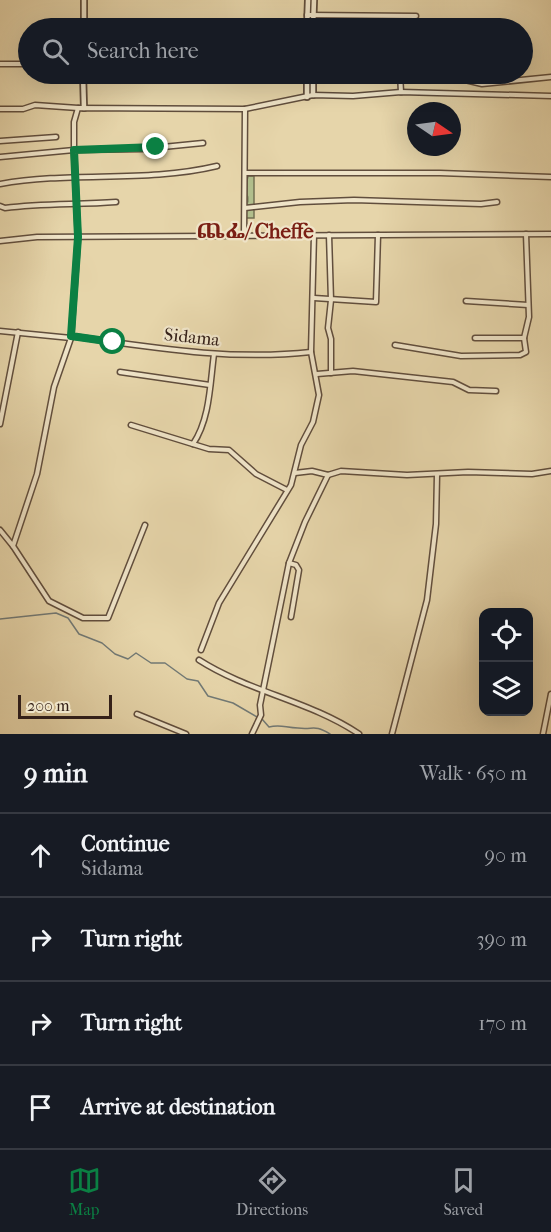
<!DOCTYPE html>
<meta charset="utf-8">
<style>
:root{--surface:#171b24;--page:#20242c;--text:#f1f3f6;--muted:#9ea1a6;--line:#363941;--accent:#0b8043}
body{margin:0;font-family:"IM FELL French Canon","Noto Serif Ethiopic",serif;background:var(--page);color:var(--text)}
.controls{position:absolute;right:18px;bottom:18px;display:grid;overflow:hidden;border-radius:12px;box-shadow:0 6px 24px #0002}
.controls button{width:54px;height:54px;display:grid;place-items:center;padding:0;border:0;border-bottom:2px solid var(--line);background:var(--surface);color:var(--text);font:30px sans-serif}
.compass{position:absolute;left:407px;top:102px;width:54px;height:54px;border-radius:50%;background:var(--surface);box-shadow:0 6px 24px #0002;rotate:103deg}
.scale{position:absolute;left:18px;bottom:15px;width:94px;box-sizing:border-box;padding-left:6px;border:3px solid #352119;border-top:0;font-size:16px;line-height:21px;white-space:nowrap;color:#352119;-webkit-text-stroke:4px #efe4c8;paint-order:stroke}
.stop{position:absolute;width:18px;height:18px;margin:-14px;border:4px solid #0b8043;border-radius:50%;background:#fff}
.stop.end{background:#0b8043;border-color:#fff;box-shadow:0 2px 6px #0008}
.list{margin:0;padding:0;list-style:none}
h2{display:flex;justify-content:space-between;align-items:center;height:78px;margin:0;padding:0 24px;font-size:26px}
h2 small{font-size:20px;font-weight:400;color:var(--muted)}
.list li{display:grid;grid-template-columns:39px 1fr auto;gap:18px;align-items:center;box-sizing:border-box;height:84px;padding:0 24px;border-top:2px solid var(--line)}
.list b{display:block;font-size:22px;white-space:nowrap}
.list p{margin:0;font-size:20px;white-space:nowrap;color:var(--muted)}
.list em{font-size:20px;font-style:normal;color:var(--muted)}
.icon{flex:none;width:33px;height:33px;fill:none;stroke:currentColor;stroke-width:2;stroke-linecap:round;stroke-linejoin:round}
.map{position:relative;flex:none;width:551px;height:734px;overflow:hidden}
.search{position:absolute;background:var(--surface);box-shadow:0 6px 24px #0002;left:18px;right:18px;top:18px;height:66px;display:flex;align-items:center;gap:15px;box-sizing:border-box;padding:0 21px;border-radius:33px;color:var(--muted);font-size:22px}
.sheet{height:414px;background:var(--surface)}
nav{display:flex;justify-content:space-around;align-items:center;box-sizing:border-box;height:84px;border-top:2px solid var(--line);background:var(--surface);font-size:16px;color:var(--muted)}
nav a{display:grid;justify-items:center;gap:3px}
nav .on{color:var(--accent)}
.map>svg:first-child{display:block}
.cemetery{fill:url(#cemetery-stones);stroke:#737052;stroke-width:1.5}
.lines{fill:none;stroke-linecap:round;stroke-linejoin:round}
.stream{stroke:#727a76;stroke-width:1.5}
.minor-casing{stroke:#614e3d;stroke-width:7}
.tertiary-casing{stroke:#614e3d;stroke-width:8}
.minor{stroke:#efe4c8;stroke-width:4}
.tertiary{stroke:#efe4c8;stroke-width:4.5}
.route{stroke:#0b8043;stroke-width:8}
.labels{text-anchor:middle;stroke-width:4.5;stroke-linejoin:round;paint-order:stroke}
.street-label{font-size:18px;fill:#352119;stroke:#efe4c8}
.quarter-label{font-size:21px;font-weight:bold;fill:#7a1f14;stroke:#efe4c8}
</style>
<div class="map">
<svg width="551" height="734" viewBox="0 0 551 734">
<defs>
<pattern id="cemetery-stones" width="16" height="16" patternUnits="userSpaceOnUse" patternTransform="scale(1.5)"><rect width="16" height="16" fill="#b1be8c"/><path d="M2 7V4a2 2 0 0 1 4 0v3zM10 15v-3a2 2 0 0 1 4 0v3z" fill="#919a72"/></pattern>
</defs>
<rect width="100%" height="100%" fill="#e6d5aa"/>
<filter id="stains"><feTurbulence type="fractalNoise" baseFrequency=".00333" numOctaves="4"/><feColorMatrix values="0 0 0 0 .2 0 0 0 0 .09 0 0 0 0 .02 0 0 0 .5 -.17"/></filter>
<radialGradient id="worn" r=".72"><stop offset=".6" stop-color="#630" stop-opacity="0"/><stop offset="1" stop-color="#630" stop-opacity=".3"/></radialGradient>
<!-- cemetery -->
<path class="cemetery" d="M247,176H254V218H246Z"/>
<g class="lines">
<!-- stream -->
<g class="stream">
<path d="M0,619L56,613L68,618L79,634L102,643L115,654L128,659L136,653L151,663H165L187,679L198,681L208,696L233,703L257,717"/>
<path d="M262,719L269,727C281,724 286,728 298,728C314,730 314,724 330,734"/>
</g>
<!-- minor casing -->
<g class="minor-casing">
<g id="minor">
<path d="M307,15L416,16"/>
<path d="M0,64H28"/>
<path d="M400,74L401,92"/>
<path d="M440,74L482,84L551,77"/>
<path d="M0,109H23L35,105L78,108"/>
<path d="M0,141L56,137"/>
<path d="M0,157L74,150L143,149L203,143"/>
<path d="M245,173H440L551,177"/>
<path d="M0,184C72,171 146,183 217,166"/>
<path d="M0,206L5,208C43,203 78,205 116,202"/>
<path d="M245,208L300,202L354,200L481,204L497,202"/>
<path d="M329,235L331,300L328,328L331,339V373"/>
<path d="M244,237L245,109"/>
<path d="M0,241L37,237L551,234"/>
<path d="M314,298L376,302L378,235"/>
<path d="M466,301L528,305"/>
<path d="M0,331L71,338"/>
<path d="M71,336C150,347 230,361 311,352"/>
<path d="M475,338H524L529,317L526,234"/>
<path d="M395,345L461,356L520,355L526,352L524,338"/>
<path d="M120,372L210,385"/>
<path d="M317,374L353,371L453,382L469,390L496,391"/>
<path d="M0,424L18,332"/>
<path d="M131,425L209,449L229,450L256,474L287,490"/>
<path d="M193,444C210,419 210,384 214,354"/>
<path d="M295,473L312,471L328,475L341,471L407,475L468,472L532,474L551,471"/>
<path d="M145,525L108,618H83L49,601L13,546L37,474L54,387L71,338L78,238L74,150V122L78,108L245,109L313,95L353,96L401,92L551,96"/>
<path d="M0,530L13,546"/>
<path d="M289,563L296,565L299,570L291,617"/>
<path d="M201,650L219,603L291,485L301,445L313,422L319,395L311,352L314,235"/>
<path d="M199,660C249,692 310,701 359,734"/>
<path d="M137,714L186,734"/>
<path d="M252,734L261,715L260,705L289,563L305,522L328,475"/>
<path d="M392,734L427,600L436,524L437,475"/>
<path d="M543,734L551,694"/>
</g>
</g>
<!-- tertiary casing -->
<g class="tertiary-casing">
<g id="tertiary">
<path d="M84,28V0"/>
<path d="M307,28L308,0"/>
<path d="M313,28L314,0"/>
<path d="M83,74L84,108"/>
<path d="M313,95V74"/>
<path d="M307,97V74"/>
</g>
</g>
<!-- minor -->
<use href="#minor" class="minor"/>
<!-- tertiary -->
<use href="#tertiary" class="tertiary"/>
</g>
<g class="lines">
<!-- route -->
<path class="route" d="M113,342L71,336L78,237L74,150L156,147"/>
</g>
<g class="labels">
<!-- street labels -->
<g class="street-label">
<text transform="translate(192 337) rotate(6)" y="6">Sidama</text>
</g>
<!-- quarter labels -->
<g class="quarter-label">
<text x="255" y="238">ጨፌ/ Cheffe</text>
</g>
</g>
<rect width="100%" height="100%" filter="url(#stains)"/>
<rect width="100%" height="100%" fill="url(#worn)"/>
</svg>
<div class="controls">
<button><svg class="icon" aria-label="locate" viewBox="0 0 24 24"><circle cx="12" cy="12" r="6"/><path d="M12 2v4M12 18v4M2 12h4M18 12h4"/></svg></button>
<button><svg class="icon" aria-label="layers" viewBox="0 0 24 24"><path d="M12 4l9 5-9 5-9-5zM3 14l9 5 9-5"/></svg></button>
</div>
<svg class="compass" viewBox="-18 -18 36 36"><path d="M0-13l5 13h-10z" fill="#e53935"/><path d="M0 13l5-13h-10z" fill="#9ea1a6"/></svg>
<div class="scale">200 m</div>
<div class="stop" style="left:113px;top:342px"></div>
<div class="stop end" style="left:156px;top:147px"></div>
<div class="search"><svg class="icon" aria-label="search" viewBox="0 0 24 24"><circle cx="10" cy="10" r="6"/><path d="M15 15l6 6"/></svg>Search here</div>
</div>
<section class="sheet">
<h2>9 min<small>Walk · 650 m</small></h2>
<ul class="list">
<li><svg class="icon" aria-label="ahead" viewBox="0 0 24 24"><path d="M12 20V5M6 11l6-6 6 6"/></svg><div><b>Continue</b><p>Sidama</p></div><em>90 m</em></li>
<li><svg class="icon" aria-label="right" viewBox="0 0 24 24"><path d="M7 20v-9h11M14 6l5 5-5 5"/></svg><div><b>Turn right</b></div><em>390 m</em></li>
<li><svg class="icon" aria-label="right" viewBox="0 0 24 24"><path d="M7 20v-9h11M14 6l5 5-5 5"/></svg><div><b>Turn right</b></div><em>170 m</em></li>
<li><svg class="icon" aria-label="arrive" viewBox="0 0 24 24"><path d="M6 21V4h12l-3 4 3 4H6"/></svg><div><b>Arrive at destination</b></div></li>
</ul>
</section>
<nav>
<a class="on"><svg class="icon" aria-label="map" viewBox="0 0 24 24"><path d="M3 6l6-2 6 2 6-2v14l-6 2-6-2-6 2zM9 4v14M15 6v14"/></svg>Map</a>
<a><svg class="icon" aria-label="directions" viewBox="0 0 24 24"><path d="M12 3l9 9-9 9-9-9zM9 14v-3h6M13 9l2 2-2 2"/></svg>Directions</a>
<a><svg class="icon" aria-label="saved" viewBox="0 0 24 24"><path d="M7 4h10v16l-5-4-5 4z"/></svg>Saved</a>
</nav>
